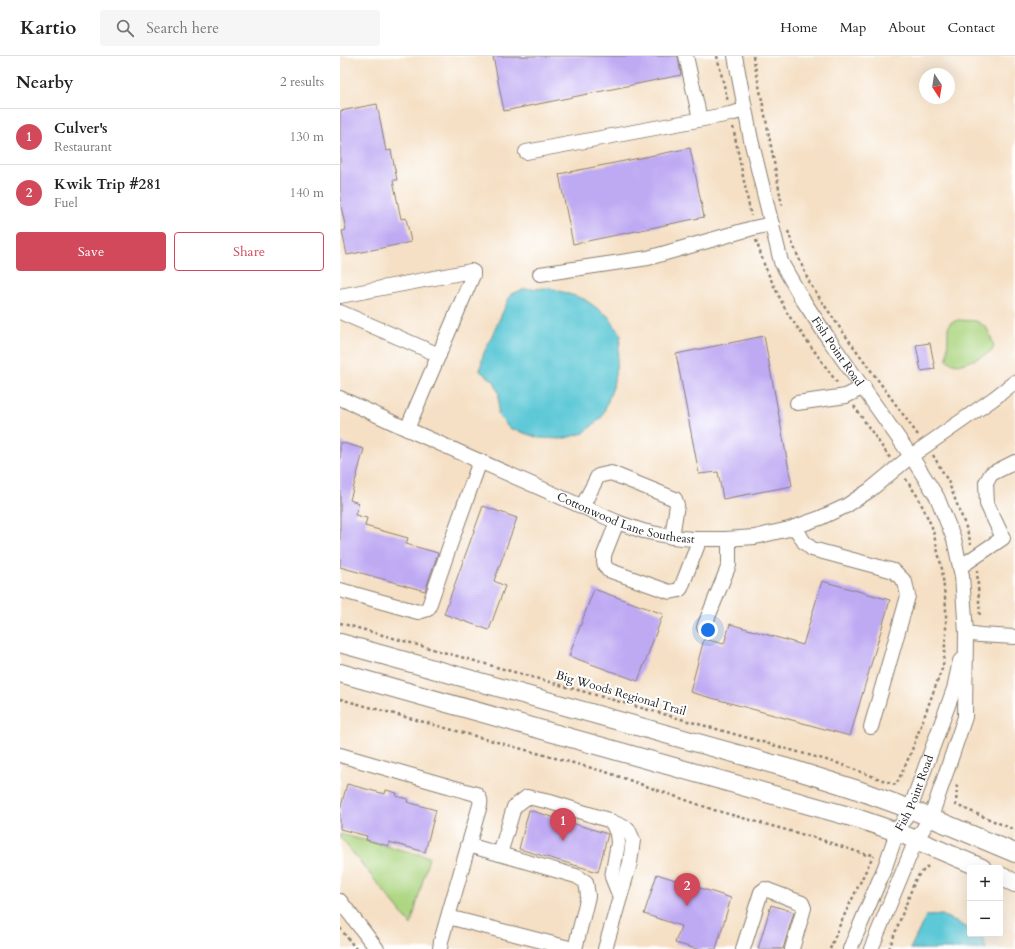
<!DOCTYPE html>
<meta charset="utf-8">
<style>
:root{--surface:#fff;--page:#f6f6f6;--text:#222;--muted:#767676;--line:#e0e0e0;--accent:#d1495b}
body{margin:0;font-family:Cardo,serif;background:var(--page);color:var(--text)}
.controls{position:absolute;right:12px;bottom:12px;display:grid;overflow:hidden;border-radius:4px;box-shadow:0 4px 16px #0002}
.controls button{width:36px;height:36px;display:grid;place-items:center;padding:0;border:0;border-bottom:1px solid var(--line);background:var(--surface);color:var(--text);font:20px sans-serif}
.compass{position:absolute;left:579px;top:12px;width:36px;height:36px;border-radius:50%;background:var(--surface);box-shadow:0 4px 16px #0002;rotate:168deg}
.you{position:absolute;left:368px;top:574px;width:14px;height:14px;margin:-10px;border:3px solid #fff;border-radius:50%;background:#1a73e8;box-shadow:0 0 0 6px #1a73e833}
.badge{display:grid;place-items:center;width:26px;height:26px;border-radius:50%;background:var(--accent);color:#fff;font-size:13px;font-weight:700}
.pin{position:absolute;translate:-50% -33px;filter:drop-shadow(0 1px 2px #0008)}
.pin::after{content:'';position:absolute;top:21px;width:14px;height:12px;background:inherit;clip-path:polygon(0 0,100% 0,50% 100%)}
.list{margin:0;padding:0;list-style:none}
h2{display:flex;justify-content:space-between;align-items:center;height:52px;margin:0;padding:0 16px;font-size:17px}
h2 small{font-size:13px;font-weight:400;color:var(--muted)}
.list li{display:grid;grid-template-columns:26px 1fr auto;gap:12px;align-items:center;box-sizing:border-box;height:56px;padding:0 16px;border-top:1px solid var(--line)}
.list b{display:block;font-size:15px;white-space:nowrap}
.list p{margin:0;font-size:13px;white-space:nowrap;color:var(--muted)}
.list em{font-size:13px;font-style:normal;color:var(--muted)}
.actions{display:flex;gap:8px;padding:12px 16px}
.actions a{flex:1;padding:9px 0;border:1px solid var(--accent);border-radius:4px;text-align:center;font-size:14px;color:var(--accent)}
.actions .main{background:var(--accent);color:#fff}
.icon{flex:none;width:22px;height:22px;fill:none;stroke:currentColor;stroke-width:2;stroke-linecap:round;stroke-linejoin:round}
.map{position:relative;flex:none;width:675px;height:893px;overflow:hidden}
header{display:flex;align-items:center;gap:24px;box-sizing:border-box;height:56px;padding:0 20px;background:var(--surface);border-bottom:1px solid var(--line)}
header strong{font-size:19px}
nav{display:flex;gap:22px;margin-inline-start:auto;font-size:14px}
.search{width:280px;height:36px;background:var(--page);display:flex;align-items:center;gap:10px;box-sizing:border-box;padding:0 14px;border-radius:4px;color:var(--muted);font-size:15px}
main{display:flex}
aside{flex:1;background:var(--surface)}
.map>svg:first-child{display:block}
.green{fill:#acd580;stroke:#64784e}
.water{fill:#5dc8d6;stroke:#3c7279}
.building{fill:#bea9f3}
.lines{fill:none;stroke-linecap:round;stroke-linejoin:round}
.minor-casing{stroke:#887e70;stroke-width:16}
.major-casing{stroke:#887e70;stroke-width:20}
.path{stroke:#887e70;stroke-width:2.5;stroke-dasharray:3 3;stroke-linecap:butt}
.minor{stroke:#fff;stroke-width:14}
.major{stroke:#fff;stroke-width:18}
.labels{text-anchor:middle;stroke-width:4;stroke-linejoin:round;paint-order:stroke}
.street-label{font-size:12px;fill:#1c1c1c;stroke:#fff}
</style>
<header>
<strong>Kartio</strong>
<div class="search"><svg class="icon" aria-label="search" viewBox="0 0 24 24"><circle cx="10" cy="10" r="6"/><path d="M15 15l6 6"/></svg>Search here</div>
<nav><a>Home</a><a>Map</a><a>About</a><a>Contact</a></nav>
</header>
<main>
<aside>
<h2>Nearby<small>2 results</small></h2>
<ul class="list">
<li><span class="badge">1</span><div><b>Culver's</b><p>Restaurant</p></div><em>130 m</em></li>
<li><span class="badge">2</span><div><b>Kwik Trip #281</b><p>Fuel</p></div><em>140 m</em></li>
</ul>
<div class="actions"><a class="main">Save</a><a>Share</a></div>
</aside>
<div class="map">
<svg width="675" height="893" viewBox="0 0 675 893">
<rect width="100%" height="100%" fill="#fff"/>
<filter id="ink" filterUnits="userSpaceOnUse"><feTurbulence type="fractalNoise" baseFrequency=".025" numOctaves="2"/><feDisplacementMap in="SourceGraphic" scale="8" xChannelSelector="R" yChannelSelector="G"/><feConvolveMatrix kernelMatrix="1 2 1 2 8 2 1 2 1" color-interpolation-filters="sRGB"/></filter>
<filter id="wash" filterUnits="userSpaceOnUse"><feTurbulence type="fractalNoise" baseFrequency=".012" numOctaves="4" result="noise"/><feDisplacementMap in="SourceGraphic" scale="16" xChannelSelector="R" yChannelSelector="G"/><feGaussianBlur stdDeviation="0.9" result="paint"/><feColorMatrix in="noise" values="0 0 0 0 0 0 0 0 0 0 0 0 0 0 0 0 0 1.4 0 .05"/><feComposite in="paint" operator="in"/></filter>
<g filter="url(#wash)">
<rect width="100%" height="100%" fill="#f5e0c5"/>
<!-- green -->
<g class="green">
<path d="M618,264L636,265L646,271L650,279L654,290L652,295C640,301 620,314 607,304L608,281V272L610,267Z"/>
<path d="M0,778L89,801L71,869L0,781Z"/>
</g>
<!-- water -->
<g class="water">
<path d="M211,232L244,243L268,260L281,279L273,331L262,361L244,377L222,383L199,382L169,372L158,359L159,338L154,325L140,315L143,299L171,238L185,233Z"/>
<path d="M602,859L630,873V878H640L642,879L646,893H570L586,860Z"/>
</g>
<g id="blocks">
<!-- building -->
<g class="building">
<path d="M153,0H338L341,19L164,55Z"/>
<path d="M37,48L46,95L51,94L57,124H53L61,163L66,162L71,186L7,199L2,175L6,174L0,145V55Z"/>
<path d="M350,92L364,161L233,188L219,118Z"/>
<path d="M424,280L452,430L383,443L378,416L359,418L336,298Z"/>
<path d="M590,287L595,313L581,315L576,289Z"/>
<path d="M0,386L24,393L10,444L19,447L15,459L27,462L25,470L68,482L66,488L98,497L85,535L0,511Z"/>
<path d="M143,450L177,462L154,525L165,530L149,574L104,558Z"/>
<path d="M482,525L550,544L510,680L350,636L364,583L384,588L390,568L463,589Z"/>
<path d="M254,533L323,558L298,625L229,600Z"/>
<path d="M7,728L45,738L46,734L57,737L56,740L68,743L67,746L96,754L85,796L49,786V790L26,784L27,780L0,773V754Z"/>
<path d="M189,754L268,778L258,816L179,793Z"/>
<path d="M317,818L391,842L376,893H357L335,887L341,870L304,858Z"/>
<path d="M431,849L454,856L443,893H418Z"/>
</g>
</g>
</g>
<g filter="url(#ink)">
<use href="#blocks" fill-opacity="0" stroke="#887e70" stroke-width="1"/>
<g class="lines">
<!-- minor casing -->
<g class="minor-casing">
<g id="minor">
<path d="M346,0L360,63"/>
<path id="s1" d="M395,0L411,84L441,206L461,241L490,285L571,400L597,441L614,483L622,520L626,577L625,661L591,761L576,784L531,893"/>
<path d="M186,96L390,58L405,54"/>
<path d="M200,218L308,202L413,172L432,168"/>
<path d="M0,240L131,215L133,216V219L67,373"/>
<path d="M0,256L99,299"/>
<path id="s2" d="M0,342L67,373L277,466L303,475L332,481L353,483H385L415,481L449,473L480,462L506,450L530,434L571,400L653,343L675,326"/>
<path d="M457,347L506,340L524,331"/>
<path d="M242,451L258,420L271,417L335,443L337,449L332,481"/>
<path d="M277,466L264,499C264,505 263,509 268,514L330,536L339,534L341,532L360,483"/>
<path d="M455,471L464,486L472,493L554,515L565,526L568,540L531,671"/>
<path d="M620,511L663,482L647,448L646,427L651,418L675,406"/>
<path d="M0,534L78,556L88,553L110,489L140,405"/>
<path d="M364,571L389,509V483"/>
<path d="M626,577L640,579L675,581"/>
<path d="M0,699L136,738C140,742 141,744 140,749L101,885L100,893"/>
<path d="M272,766L277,777L278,787L272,821L280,841"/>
<path d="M128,789L236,820L246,826L248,840L235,893"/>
<path d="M160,798L174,751L187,741L210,746L268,764L288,773L293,784L290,807L265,893"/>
<path d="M0,845L37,893"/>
<path d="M108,861L233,893"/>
<path d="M403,893L421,836L425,833L462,847L464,852L452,893"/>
<path id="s3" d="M510,893L545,811L557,776L570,753L614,633L620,605"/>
</g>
</g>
<!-- major casing -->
<g class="major-casing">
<g id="major">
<path d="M0,587L458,715L515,733L570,753L675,797"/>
<path d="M0,617L519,763L557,776L642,812"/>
<path d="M660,820L675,827"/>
</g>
</g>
<!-- path -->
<g class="path">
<path d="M377,0L388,46"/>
<path d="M413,0L428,74L442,149"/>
<path d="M393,71L411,160"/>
<path d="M448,175L453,189L470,228L500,272L578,379"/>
<path d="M416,184L425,211L447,257L498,328"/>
<path d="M514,350L550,402"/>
<path d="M593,399L608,425L627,474L631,488"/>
<path d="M637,514L640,561"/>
<path d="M0,567L497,707L556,729L570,699L603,610L606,578V551L602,513L592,471L578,441L565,422"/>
<path d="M0,643L266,716L374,754L479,783L527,799L535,798"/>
<path d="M617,729L616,749L675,774"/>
<path d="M0,872L16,893"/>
<path d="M490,893L501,866L531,804L534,800"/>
<path d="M549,893L576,822L588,810"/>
</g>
<!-- minor -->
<use href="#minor" class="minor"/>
<!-- major -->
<use href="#major" class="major"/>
</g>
</g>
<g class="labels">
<!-- street labels -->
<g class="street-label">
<text dy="4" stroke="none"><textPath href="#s1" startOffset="317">Fish Point Road</textPath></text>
<text dy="4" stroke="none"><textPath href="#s2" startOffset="311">Cottonwood Lane Southeast</textPath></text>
<text transform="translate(281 637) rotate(16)" y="4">Big Woods Regional Trail</text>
<text dy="4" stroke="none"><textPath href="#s3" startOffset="169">Fish Point Road</textPath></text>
</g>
</g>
</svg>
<div class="controls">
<button>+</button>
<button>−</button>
</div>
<svg class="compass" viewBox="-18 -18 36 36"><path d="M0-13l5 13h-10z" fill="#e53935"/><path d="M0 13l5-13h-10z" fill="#767676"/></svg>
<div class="you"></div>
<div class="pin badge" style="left:223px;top:785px">1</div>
<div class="pin badge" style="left:347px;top:850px">2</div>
</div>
</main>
